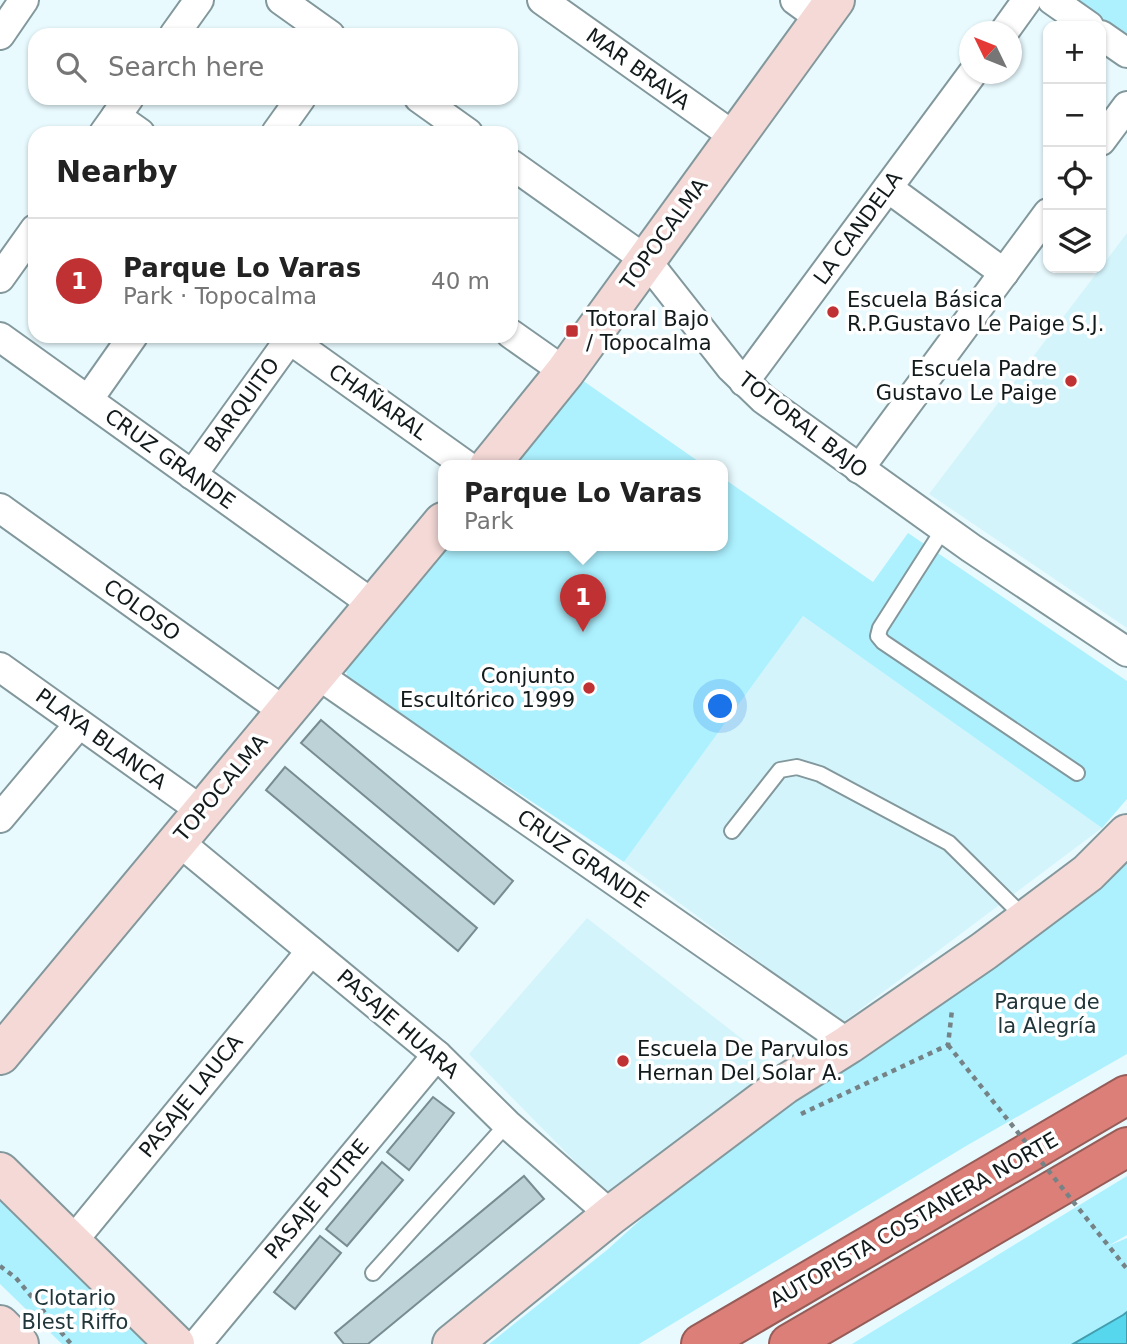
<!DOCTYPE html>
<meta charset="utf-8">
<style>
:root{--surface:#fff;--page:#f2f2f2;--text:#222;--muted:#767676;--line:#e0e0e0;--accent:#c03133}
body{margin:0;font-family:"DejaVu Sans",sans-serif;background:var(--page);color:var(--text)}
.controls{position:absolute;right:21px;top:21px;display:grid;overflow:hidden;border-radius:14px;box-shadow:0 2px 5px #0004}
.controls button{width:63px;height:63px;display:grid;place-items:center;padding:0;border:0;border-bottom:2px solid var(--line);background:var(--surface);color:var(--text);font:35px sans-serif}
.compass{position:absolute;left:959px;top:21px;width:63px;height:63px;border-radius:50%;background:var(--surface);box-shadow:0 2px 5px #0004;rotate:313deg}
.you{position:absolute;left:721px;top:707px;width:24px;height:24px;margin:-18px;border:5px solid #fff;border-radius:50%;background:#1a73e8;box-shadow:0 0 0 10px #1a73e833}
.badge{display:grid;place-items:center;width:46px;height:46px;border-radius:50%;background:var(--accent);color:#fff;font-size:23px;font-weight:700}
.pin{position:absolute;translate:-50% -58px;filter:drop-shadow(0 2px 4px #0008)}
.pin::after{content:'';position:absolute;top:37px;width:24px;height:21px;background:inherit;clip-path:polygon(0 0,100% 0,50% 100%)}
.popup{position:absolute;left:438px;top:460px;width:290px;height:91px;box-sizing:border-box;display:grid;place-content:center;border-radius:14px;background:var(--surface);filter:drop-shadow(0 2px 5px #0005);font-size:23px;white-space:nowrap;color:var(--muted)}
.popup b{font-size:26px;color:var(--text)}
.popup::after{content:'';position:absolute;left:50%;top:100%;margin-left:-14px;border:14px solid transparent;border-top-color:var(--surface)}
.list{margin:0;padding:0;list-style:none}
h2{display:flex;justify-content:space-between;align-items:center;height:91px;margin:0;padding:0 28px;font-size:30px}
h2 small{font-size:23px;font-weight:400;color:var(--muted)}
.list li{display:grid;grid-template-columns:46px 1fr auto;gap:21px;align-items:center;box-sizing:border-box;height:126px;padding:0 28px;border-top:2px solid var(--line)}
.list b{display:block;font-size:26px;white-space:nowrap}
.list p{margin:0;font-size:23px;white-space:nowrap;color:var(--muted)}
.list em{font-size:23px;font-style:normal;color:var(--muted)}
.icon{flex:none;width:38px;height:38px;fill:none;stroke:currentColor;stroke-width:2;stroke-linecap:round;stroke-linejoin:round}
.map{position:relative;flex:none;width:1127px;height:1344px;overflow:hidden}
.search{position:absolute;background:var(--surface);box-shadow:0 2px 5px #0004;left:28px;top:28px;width:490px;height:77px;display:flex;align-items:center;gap:18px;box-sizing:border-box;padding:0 24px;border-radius:21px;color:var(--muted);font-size:26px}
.panel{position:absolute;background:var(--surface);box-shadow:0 2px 5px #0004;left:28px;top:126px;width:490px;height:217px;border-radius:21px}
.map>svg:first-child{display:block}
.built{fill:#d4f4fb}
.green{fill:#adf1ff}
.water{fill:#57d7ee;stroke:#429eaf;stroke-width:2}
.building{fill:#bcd2d6;stroke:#788d91;stroke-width:2}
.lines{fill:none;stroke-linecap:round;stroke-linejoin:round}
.lane-casing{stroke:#83989c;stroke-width:18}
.street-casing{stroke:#83989c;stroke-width:32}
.secondary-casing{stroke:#83989c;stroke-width:42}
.highway-casing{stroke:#955c58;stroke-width:42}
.path{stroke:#768386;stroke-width:4.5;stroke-dasharray:5 5;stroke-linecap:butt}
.lane{stroke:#fff;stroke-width:14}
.street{stroke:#fff;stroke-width:28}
.secondary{stroke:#f4d9d6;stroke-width:38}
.highway{stroke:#db7f78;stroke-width:38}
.path-bridge{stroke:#768386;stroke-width:4.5;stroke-dasharray:5 5;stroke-linecap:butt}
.poi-dot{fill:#c03133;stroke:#fff;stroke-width:2.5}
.labels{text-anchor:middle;stroke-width:7;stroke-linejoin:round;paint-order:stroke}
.street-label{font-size:21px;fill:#121a1c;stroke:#fff}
.poi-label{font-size:21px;fill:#121a1c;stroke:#fff;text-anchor:start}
.park-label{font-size:21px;fill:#20363a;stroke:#fff}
</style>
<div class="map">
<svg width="1127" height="1344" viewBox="0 0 1127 1344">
<rect width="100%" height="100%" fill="#e8fafe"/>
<!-- built -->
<g class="built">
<path d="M1127,233V628L929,494Z"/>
<path d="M803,616L1102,828L842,1023L624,862Z"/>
<path d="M587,918L778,1067L612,1199L469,1054Z"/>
</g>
<!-- green -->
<g class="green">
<path d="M1073,0H1127V38Z"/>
<path d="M582,380L705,466H511Z"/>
<path d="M723,478L873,582L908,533L1127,681V799L1102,828L803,616L624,862L349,682L345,668L445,546H723Z"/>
<path d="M1127,857V1054L966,1146L639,1344H489L607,1250L710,1157Z"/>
<path d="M1127,1176V1235L1108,1246L1127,1238V1344H852Z"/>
<path d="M0,1190L158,1344H62L0,1284Z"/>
</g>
<!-- water -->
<path class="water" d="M1127,1312V1344H1073L1123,1315Z"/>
<!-- building -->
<g class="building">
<path d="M321,720L513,881L494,904L301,743Z"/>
<path d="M285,767L477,928L458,951L266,790Z"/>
<path d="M433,1097L454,1113L409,1170L387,1152Z"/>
<path d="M382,1162L403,1180L347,1246L326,1229Z"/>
<path d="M524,1176L544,1199L368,1344H344L335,1333Z"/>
<path d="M320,1236L341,1253L295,1309L274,1292Z"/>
</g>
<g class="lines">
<!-- lane casing -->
<g class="lane-casing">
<g id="lane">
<path d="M944,528L880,628L878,636L883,642L1077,773"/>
<path d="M732,831L780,770L797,767L820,774L949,843L1024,917"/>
<path d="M373,1273L507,1124"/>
</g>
</g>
<!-- street casing -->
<g class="street-casing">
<g id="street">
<path d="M281,0L330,35"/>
<path d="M542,0L735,137"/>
<path d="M795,0L821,19"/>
<path d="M1052,0L1089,26"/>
<path d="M1004,32L1027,0"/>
<path d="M0,35L24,0"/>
<path d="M174,35L199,0"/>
<path d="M1101,35L1127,53"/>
<path d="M419,98L468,133"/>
<path d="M116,116L140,133"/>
<path d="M104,133L129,98"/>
<path d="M276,133L301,98"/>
<path d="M1101,141L1127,106"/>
<path d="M511,164L646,260L731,368L763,399L971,548L1127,652"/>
<path d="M888,188L1004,273"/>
<path d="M0,278L35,229"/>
<path d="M511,334L565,372"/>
<path d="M0,337L374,605"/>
<path d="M289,339L467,466"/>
<path d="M744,382L972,74"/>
<path d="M88,400L133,336"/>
<path d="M859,469L1048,213"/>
<path d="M192,475L292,336"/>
<path d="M0,508L285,712"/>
<path d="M0,667L202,811"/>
<path d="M317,674L849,1044"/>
<path d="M0,818L79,724"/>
<path d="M178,841L437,1055L507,1124L611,1215"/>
<path d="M72,1242L311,951"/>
<path d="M197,1344L437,1055"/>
</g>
</g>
<!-- secondary casing -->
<g class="secondary-casing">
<g id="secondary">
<path d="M489,466L565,372L835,0"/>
<path d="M0,1055L443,522"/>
<path d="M0,1172L175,1344"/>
<path d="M0,1325L19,1344"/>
<path d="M452,1344L611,1215L784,1085L849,1044L984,951L1088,873L1127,834"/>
</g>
</g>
<!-- highway casing -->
<g class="highway-casing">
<g id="highway">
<path d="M701,1344L1127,1095"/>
<path d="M789,1344L1127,1147"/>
</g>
</g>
<!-- path -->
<g class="path">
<path d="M801,1114L948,1045L952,1010"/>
<path d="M0,1266L16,1278L71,1344"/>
</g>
<!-- lane -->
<use href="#lane" class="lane"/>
<!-- street -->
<use href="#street" class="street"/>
<!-- secondary -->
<use href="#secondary" class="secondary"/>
<!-- highway -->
<use href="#highway" class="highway"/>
<!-- path-bridge -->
<path class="path-bridge" d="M948,1045L1127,1269"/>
</g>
<!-- markers -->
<g class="poi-dot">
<circle cx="833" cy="312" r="7"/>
<rect x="565" y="324" width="14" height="14" rx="3.5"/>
<circle cx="1071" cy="381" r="7"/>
<circle cx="589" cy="688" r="7"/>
<circle cx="623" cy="1061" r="7"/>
</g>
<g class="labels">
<!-- street labels -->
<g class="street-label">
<text transform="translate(638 69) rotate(36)" y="7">MAR BRAVA</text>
<text transform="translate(858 228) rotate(-54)" y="7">LA CANDELA</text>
<text transform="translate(664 234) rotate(-54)" y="7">TOPOCALMA</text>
<text transform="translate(378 402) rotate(35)" y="7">CHAÑARAL</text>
<text transform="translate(242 405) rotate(-54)" y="7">BARQUITO</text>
<text transform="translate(803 425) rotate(38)" y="7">TOTORAL BAJO</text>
<text transform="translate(170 459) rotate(36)" y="7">CRUZ GRANDE</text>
<text transform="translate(142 610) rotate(36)" y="7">COLOSO</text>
<text transform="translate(101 739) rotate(36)" y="7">PLAYA BLANCA</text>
<text transform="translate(221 788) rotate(-50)" y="7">TOPOCALMA</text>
<text transform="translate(583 859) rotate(35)" y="7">CRUZ GRANDE</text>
<text transform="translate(398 1024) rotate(41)" y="7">PASAJE HUARA</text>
<text transform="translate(191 1096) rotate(-51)" y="7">PASAJE LAUCA</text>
<text transform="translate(317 1199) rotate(-50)" y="7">PASAJE PUTRE</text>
<text transform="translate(914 1220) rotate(-30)" y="7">AUTOPISTA COSTANERA NORTE</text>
</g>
<!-- poi labels -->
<g class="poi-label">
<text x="847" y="307">Escuela Básica<tspan x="847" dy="24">R.P.Gustavo Le Paige S.J.</tspan></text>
<text x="586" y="326">Totoral Bajo<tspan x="586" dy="24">/ Topocalma</tspan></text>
<text x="1057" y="376" text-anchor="end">Escuela Padre<tspan x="1057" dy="24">Gustavo Le Paige</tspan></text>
<text x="575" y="683" text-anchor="end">Conjunto<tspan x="575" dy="24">Escultórico 1999</tspan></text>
<text x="637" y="1056">Escuela De Parvulos<tspan x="637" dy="24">Hernan Del Solar A.</tspan></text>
</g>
<!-- park labels -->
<g class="park-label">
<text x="1047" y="1009">Parque de<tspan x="1047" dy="24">la Alegría</tspan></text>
<text x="75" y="1305">Clotario<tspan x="75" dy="24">Blest Riffo</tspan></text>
</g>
</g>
</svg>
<div class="controls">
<button>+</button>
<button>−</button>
<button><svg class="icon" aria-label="locate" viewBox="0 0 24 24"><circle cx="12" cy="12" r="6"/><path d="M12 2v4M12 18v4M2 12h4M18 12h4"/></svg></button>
<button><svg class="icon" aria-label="layers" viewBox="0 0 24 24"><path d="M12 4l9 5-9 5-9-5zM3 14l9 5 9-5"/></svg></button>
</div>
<svg class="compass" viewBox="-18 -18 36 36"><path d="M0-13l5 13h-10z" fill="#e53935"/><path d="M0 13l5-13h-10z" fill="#767676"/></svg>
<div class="you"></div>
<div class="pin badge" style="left:583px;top:632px">1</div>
<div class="popup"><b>Parque Lo Varas</b>Park</div>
<div class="search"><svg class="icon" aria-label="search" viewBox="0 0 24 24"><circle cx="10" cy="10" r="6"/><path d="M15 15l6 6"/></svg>Search here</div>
<section class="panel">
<h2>Nearby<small></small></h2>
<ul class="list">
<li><span class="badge">1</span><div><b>Parque Lo Varas</b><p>Park · Topocalma</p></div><em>40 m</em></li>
</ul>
</section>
</div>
